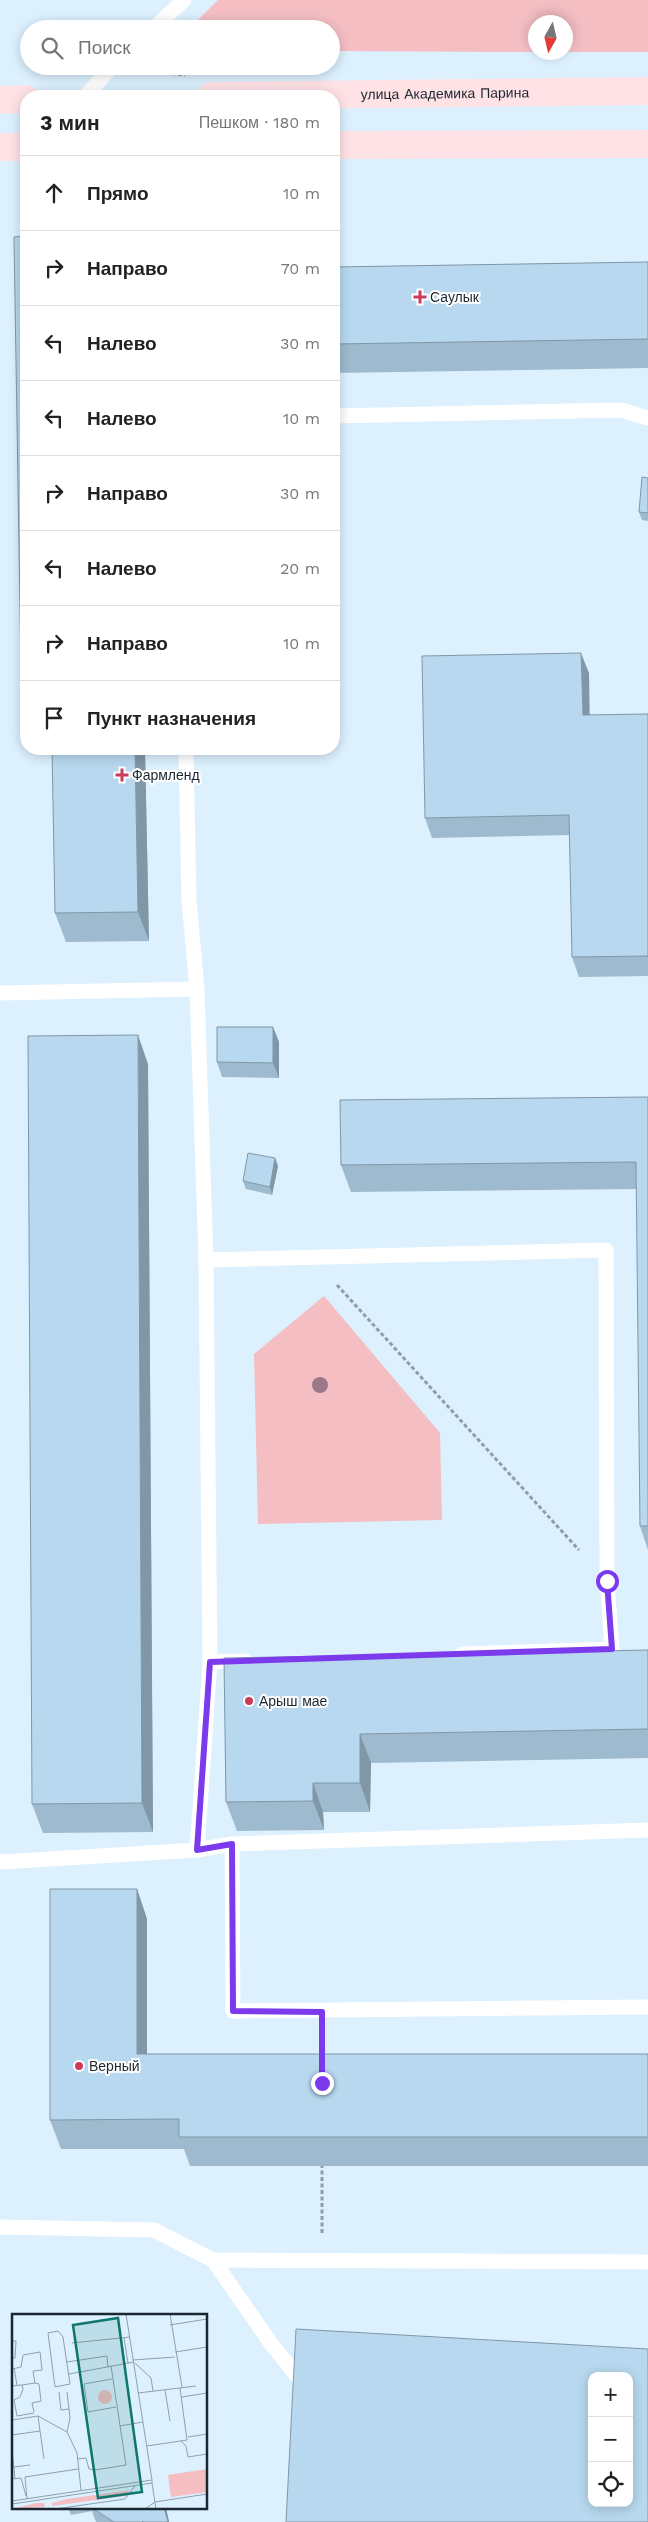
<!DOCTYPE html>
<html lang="ru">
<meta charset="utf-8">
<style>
:root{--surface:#fff;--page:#f6f6f6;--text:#222;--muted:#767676;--line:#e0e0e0}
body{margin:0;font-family:"Work Sans",sans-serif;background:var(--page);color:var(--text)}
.controls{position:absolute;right:15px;bottom:15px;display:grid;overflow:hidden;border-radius:10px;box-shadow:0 2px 12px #0003}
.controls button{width:45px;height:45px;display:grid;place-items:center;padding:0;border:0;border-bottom:1px solid var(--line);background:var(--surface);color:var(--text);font:25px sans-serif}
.compass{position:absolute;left:528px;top:15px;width:45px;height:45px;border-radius:50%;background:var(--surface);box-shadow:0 2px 12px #0003;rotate:188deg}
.stop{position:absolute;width:15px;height:15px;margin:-11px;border:4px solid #7c3aed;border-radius:50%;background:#fff}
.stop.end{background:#7c3aed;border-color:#fff;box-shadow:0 1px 5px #0008}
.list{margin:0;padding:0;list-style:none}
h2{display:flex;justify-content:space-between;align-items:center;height:65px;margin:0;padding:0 20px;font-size:21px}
h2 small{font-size:16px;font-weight:400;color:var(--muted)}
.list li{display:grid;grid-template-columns:32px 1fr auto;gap:15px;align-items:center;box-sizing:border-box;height:75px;padding:0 20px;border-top:1px solid var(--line)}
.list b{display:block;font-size:19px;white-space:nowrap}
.list em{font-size:16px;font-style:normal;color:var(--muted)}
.icon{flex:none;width:28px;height:28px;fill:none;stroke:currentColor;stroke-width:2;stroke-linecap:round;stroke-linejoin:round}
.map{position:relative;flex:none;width:648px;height:2522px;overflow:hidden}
.search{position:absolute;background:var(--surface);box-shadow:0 2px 12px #0003;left:20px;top:20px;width:320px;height:55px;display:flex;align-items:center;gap:12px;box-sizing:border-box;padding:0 18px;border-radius:28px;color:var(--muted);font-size:19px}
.panel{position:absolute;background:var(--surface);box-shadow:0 2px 12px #0003;left:20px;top:90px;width:320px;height:665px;border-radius:20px}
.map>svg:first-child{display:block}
.green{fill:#f4bec3}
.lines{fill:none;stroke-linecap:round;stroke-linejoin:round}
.path{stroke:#8d9da9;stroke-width:3;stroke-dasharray:4 2.5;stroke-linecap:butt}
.lane{stroke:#fff;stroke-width:15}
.secondary{stroke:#ffe2e6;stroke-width:28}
.tree{fill:#9c7889}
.wall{fill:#9dbace}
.shaded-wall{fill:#8097a7}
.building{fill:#b7d8ef;stroke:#8097a7;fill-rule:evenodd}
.route{stroke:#7c3aed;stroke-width:6}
.poi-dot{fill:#cb3b5a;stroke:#fff;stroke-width:2}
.labels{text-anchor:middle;stroke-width:4;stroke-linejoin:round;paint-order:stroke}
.street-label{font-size:14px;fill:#1b2730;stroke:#fff}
.poi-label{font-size:14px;fill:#1b2730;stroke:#fff;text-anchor:start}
.inset-road{fill:none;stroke:#8fa0ac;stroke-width:1}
.view{fill:#0f766e;fill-opacity:0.15;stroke:#0f766e;stroke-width:2.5}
.inset-edge{fill:none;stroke:#1b2730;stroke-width:2.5}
</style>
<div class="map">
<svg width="648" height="2522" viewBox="0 0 648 2522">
<rect width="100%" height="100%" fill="#dcf0fe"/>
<!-- green -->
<g class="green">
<path d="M218,0H648V52H566V22H536L535,52L331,51V29H189Z"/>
<path d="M324,1296L440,1433L442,1520L258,1524L254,1354Z"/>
</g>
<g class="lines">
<!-- path -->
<g class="path">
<path d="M139,70L185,75"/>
<path d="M337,1285L579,1550"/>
<path d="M322,2058V2037"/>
<path d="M322,2233V2166"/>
</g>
<!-- lane -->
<g class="lane">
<path d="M153,29L184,0"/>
<path d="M85,96L113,66"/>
<path d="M334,416L621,410L648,418"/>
<path d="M186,749L189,900L197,989L206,1260L210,1662L197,1850"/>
<path d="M0,993L197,989"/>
<path d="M206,1260L606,1250L607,1581L612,1649L462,1654"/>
<path d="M210,1662L245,1661"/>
<path d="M232,1844L233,2011L648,2007"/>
<path d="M0,1862L197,1850L232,1844L648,1830"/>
<path d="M0,2227L154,2230L213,2260L648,2262"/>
<path d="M213,2260L272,2345L303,2383"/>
</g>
<!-- secondary -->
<g class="secondary">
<path id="s1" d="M211,96L648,91"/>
<path d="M0,100L26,99"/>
<path d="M334,145L648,144"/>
<path d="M0,147H26"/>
</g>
</g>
<!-- trees -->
<circle class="tree" cx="320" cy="1385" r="8"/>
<!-- wall -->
<g class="wall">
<path d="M26,236V683L21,669Z"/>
<path d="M648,262V368L334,373V267Z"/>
<path d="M648,478V521L642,520L639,512Z"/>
<path d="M589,673V715L648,714V976L579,977L572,957L570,835L432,838L425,818Z"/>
<path d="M52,749H145L149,941L66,942L55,913Z"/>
<path d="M273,1027L279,1042V1078L222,1077L217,1062Z"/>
<path d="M148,1064L153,1832L43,1833L32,1804Z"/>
<path d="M648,1097V1550L640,1526L637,1189L351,1192L341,1165Z"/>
<path d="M275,1158L278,1166L272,1195L246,1189L243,1181Z"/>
<path d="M648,1650V1758L371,1763L370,1812H323L324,1830L237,1831L226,1802L224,1658Z"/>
<path d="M137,1889L147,1919V2054H648V2166H190L184,2149H61L50,2120Z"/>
<path d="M68,2508H166L169,2522H96L92,2511L71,2515Z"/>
</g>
<!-- shaded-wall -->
<g class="shaded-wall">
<path d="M581,653L589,673L590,735L583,715Z"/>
<path d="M135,749H145L149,941L138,912Z"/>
<path d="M273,1027L279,1042V1078L273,1063Z"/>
<path d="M138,1035L148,1064L153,1832L142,1803Z"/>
<path d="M275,1158L278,1166L272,1195L270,1187Z"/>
<path d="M360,1734L371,1763L370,1812L360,1783Z"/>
<path d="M313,1783L323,1812L324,1830L313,1801Z"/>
<path d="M137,1889L147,1919V2083L137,2054Z"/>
<path d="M164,2508H166L169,2522H168Z"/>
</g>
<!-- building -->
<g class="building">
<path d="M26,236V669H21L14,237Z"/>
<path d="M648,262V339L334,344V267Z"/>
<path d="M642,477L648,478V513L639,512Z"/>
<path d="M581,653L583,715L648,714V956L572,957L569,815L425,818L422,656Z"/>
<path d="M52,749H135L138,912L55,913Z"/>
<path d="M217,1027H273V1063L217,1062Z"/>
<path d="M138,1035L142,1803L32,1804L28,1036Z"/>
<path d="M648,1097V1526H640L636,1162L341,1165L340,1100Z"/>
<path d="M248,1153L275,1158L270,1187L243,1181Z"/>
<path d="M648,1650V1729L360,1734V1783H313V1801L226,1802L224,1658Z"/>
<path d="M50,1889H137V2054H648V2137H179V2119L50,2120Z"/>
<path d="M296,2329L648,2349V2522H286ZM592,2376H629V2503H592Z"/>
<path d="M92,2508H164L168,2522H143V2521L142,2522H114Z"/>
</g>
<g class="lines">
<!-- route -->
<path class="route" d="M322,2083V2012L233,2011L232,1844L197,1850L210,1662L612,1649L607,1581"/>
</g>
<!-- markers -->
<g class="poi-dot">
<path d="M417.5 289.5h5v5h5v5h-5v5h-5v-5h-5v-5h5z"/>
<path d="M119.5 767.5h5v5h5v5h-5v5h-5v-5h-5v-5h5z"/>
<circle cx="249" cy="1701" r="5"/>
<circle cx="79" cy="2066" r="5"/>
</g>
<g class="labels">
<!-- street labels -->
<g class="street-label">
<text dy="5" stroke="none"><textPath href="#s1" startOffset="234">улица Академика Парина</textPath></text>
</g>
<!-- poi labels -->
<g class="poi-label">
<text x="430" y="302">Саулык</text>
<text x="132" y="780">Фармленд</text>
<text x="259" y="1706">Арыш мае</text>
<text x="89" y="2071">Верный</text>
</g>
</g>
<!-- overview -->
<g transform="translate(12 2314)">
<rect width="195" height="195" fill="#dcf0fe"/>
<path d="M86 83a7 7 0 1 1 14 0a7 7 0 1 1-14 0ZM195,155V178L159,183L156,161ZM118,176L114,182L40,192V189L55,185ZM24,189H32L33,193L0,195Z" fill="#f4bec3"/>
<path class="inset-road" d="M114,0L140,166M158,0L170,73M158,11L195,5M46,17L51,23L58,70L43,73L36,19ZM112,24L116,49M0,27H4L3,44H0M60,29L118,23M163,38L195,33M121,46L163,43M55,48L95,42L96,53M123,49L139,64L141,77M2,54L5,71M0,55L9,53L11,41L28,38L30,56L21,57L23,69L10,71M57,60L122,48M100,65L72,70L76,98L104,93M0,72L10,71L11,75L8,83L2,86L5,102L22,99M153,76L158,107M47,78L49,96L57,95M55,78L58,104L55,118M126,79L184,72M170,83L195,79M22,98L20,89L29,87L27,70L23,69M26,102L28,117M0,106L26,102L55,118L65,139L69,176M108,112L131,108M0,121L28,117L32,145M176,123L195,120M169,127L174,132L176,143L195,140M135,132L175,126L168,74M0,136L3,165M65,145L74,144L77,155L83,156L114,151L99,52M2,153L18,151M0,165L9,164L14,182M140,169L144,195M15,185L13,163L66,155M0,187L140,166V169L0,190M43,195L113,185L123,172M133,195L143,188L195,180"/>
<path class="view" d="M106,4L130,178L86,184L61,11Z"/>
<rect width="195" height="195" class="inset-edge"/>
</g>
</svg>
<div class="controls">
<button>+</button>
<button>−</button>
<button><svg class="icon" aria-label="locate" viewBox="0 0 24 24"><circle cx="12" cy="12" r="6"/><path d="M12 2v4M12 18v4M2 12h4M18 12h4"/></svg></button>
</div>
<svg class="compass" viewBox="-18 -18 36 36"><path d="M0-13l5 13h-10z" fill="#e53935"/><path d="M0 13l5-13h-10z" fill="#767676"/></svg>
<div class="stop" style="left:607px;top:1581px"></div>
<div class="stop end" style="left:322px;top:2083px"></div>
<div class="search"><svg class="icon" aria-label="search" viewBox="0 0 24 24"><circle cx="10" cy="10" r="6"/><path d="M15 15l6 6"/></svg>Поиск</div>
<section class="panel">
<h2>3 мин<small>Пешком · 180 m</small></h2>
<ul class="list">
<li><svg class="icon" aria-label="ahead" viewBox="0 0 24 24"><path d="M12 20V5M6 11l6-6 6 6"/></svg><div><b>Прямо</b></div><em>10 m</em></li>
<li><svg class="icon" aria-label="right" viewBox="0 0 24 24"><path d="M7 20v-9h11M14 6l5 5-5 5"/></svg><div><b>Направо</b></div><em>70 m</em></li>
<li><svg class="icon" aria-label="left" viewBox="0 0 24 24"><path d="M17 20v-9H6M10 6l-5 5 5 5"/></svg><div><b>Налево</b></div><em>30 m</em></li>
<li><svg class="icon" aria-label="left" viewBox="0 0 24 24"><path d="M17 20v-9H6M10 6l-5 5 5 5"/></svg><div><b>Налево</b></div><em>10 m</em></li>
<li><svg class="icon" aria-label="right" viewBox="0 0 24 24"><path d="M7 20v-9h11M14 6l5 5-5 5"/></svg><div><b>Направо</b></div><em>30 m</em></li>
<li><svg class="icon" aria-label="left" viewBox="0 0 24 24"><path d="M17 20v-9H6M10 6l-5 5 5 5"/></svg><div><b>Налево</b></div><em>20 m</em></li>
<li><svg class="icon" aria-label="right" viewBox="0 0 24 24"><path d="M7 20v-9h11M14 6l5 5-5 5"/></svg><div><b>Направо</b></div><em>10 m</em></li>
<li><svg class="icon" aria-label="arrive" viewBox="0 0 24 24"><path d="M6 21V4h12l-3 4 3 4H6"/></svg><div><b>Пункт назначения</b></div></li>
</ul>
</section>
</div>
